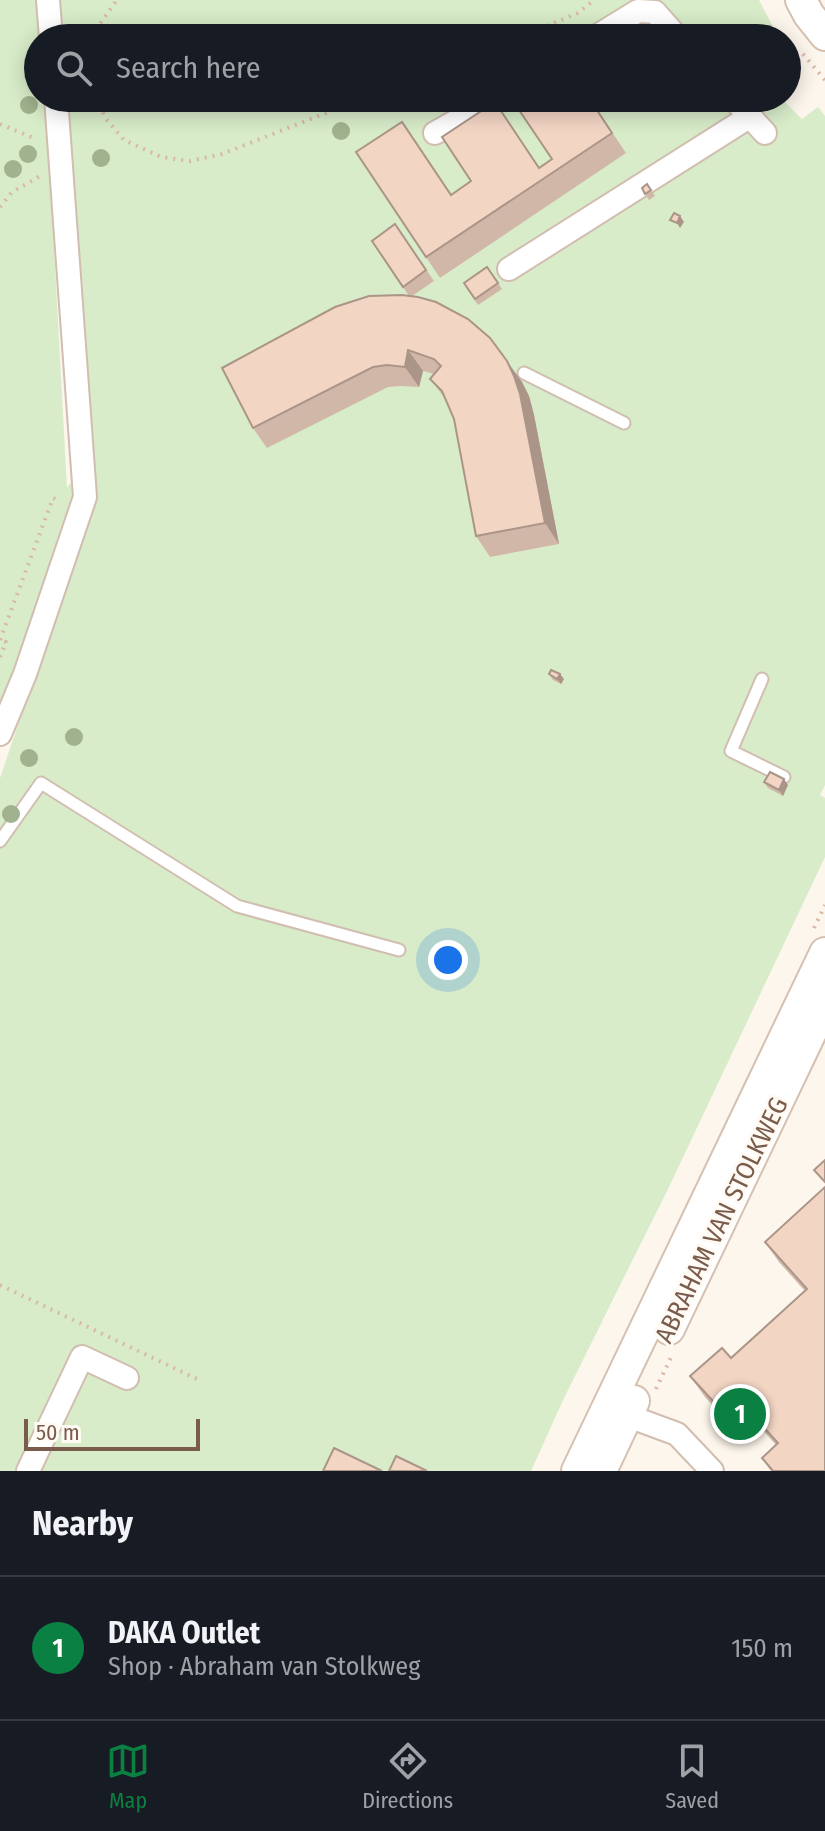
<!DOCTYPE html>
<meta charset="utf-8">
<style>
:root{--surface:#171b24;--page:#242831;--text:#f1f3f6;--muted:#9ea1a6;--line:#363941;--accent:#0b8043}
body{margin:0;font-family:"Fira Sans Condensed",sans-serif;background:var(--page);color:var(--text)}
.scale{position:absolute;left:24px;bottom:20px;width:176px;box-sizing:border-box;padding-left:8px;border:4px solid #7a5c4d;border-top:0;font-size:22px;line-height:28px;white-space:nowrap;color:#7a5c4d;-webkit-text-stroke:6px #fffaf3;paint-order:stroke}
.you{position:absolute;left:448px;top:960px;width:28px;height:28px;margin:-20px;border:6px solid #fff;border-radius:50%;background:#1a73e8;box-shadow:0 0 0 12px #1a73e833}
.badge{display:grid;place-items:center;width:52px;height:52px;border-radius:50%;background:var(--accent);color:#fff;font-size:26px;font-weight:700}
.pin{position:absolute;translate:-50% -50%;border:4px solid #fff;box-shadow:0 2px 8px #0006}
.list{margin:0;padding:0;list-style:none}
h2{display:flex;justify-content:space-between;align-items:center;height:104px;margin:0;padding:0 32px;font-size:34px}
h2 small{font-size:26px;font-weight:400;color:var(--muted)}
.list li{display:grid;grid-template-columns:52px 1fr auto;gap:24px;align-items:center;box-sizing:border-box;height:144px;padding:0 32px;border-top:2px solid var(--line)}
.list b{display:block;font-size:30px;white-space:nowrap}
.list p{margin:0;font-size:26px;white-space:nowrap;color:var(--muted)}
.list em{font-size:26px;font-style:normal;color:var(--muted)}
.icon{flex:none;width:44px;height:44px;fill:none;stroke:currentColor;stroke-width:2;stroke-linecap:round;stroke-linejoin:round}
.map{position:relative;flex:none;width:825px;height:1471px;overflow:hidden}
.search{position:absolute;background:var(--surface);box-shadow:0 4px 20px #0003;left:24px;right:24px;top:24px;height:88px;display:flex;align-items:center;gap:20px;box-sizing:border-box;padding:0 28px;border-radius:44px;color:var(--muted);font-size:30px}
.sheet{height:248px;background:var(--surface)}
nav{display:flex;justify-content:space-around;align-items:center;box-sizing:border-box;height:112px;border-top:2px solid var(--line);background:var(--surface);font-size:22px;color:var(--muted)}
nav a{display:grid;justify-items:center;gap:4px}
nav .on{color:var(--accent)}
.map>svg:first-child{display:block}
.green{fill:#d8ecc9}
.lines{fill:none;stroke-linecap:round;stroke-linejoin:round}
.lane-casing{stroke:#d1beb0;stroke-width:15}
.street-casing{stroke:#d1beb0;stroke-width:26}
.secondary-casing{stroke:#d6c0b0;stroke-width:34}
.path{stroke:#d9b8a5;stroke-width:4;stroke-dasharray:2 6;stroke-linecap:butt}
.lane{stroke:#fff;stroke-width:11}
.street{stroke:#fff;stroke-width:22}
.secondary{stroke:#fff;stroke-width:30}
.tree{fill:#a0b28e}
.wall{fill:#d1b7a8}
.shaded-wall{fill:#aa9588}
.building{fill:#f3d5c3;stroke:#aa9588;stroke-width:2}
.labels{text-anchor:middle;stroke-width:6;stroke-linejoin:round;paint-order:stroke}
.street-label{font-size:26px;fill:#7a5c4d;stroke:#fffaf3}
</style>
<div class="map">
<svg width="825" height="1471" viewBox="0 0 825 1471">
<rect width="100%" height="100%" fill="#fdf6ec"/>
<!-- green -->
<g class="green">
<path d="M0,0H41L43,38H38V98H46L67,488L70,483L80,488L0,707Z"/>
<path d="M60,0H759L779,38H62Z"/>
<path d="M65,98H781L802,119L818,107L825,116V785L820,795L825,798V857L668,1189L564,1398L531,1471H0V778L91,509L95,455L86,451Z"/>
</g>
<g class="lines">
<!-- lane casing -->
<g class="lane-casing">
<g id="lane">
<path d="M524,373L624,423"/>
<path d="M762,679L731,751L784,777"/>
<path d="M0,841L41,783L237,906L399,950"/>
</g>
</g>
<!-- street casing -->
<g class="street-casing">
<g id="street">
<path d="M48,0L51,38"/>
<path d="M594,38L638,11L655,12L678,38"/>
<path d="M733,98L765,133"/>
<path d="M435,133L497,98"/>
<path d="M509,269L749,117"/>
<path d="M0,734L25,674L85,497L56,98"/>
<path d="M612,1410L677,1434L712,1471"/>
<path d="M28,1471L82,1357L127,1378"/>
</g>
</g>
<!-- secondary casing -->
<g class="secondary-casing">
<g id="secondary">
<path d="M801,0L809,15L825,35"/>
<path d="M669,1329L825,1003"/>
<path d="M577,1471L825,953"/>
<path d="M601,1471L634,1401"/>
</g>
</g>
<!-- path -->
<g class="path">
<path d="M95,38L99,25L117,0"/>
<path d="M517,38L578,13L594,0"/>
<path d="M803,54L825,80"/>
<path d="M96,98L106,119L124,140L161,157L190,161L222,154L364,98"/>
<path d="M0,124L36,139"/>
<path d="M0,207L12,192L40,176"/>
<path d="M0,640L53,498L58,500V498"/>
<path d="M0,657L6,642L0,640"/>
<path d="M814,928L825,905"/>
<path d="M0,1285L197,1379"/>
<path d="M656,1389L673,1353"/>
</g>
<!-- lane -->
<use href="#lane" class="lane"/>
<!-- street -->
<use href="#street" class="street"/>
<!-- secondary -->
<use href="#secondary" class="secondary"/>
</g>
<!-- trees -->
<g class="tree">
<circle cx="29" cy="105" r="9"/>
<circle cx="341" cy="131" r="9"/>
<circle cx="28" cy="154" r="9"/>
<circle cx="101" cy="158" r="9"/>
<circle cx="13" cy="169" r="9"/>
<circle cx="74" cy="737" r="9"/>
<circle cx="29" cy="758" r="9"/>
<circle cx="11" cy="814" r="9"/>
</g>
<!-- wall -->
<g class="wall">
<path d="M589,98L626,153L440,278L426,257L451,194L539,167L552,159Z"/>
<path d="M647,184L655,196L649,200L642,188Z"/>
<path d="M395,224L434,281L412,296L522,382L529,396L534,415L559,544L490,557L476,536L454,419L447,401L430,379L434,374L423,371L419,387L401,386L388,387L267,448L253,428L409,296L372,241Z"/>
<path d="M487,267L502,289L478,305L464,283Z"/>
<path d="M549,674L564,679L561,684L553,680Z"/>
<path d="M764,782L788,785L783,796L768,788Z"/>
<path d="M825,1187V1471H771L762,1458L776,1445L753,1419L738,1433L705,1397L690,1376L731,1358L805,1291L779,1262L765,1242Z"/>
</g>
<!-- shaded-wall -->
<g class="shaded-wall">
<path d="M680,216L684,222L680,228L677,223Z"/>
<path d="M408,350L423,371L419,387L405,367Z"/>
<path d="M507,361L522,382L529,396L534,415L559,544L545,523Z"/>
<path d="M560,674L564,679L561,684L557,679Z"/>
<path d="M784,779L788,785L783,796L779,790Z"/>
</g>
<!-- building -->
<g class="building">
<path d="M511,98H589L612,133L426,257L356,152L402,122L451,195L471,181L442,137L495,102L539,168L552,159Z"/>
<path d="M647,184L651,190L645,194L642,188Z"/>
<path d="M674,213L680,216L677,223L670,220Z"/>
<path d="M395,224L426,270L403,287L372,241Z"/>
<path d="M487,267L498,283L475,299L464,283Z"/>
<path d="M402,295L418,297L436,302L468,319L490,338L507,361L514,376L520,394L545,523L476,536L454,419L442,391L430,379L441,366L434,359L408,350L405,367L387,365L373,367L253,428L222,368L335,307L369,296Z"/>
<path d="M551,670L560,674L557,679L549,674Z"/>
<path d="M770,772L784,779L779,790L764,782Z"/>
<path d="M825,1160V1182L814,1170Z"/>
<path d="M825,1187V1471H773L762,1458L778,1443L738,1399L723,1412L690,1376L722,1348L731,1358L807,1289L765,1242Z"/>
<path d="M334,1448L382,1471H323Z"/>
<path d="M396,1456L427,1471H389Z"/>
</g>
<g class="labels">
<!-- street labels -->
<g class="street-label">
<text transform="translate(721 1220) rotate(-64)" y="9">ABRAHAM VAN STOLKWEG</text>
</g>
</g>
</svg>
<div class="scale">50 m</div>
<div class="you"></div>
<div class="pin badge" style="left:740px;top:1414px">1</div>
<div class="search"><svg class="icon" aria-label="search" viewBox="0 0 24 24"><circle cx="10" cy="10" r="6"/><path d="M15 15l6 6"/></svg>Search here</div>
</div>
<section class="sheet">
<h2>Nearby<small></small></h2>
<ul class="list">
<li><span class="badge">1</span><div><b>DAKA Outlet</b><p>Shop · Abraham van Stolkweg</p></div><em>150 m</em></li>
</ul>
</section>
<nav>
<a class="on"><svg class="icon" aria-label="map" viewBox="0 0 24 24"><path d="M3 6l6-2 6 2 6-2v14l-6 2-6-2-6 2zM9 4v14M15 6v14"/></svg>Map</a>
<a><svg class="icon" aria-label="directions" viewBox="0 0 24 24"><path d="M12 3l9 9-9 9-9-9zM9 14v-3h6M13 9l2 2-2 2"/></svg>Directions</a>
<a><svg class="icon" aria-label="saved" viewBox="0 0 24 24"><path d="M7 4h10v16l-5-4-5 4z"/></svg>Saved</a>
</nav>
